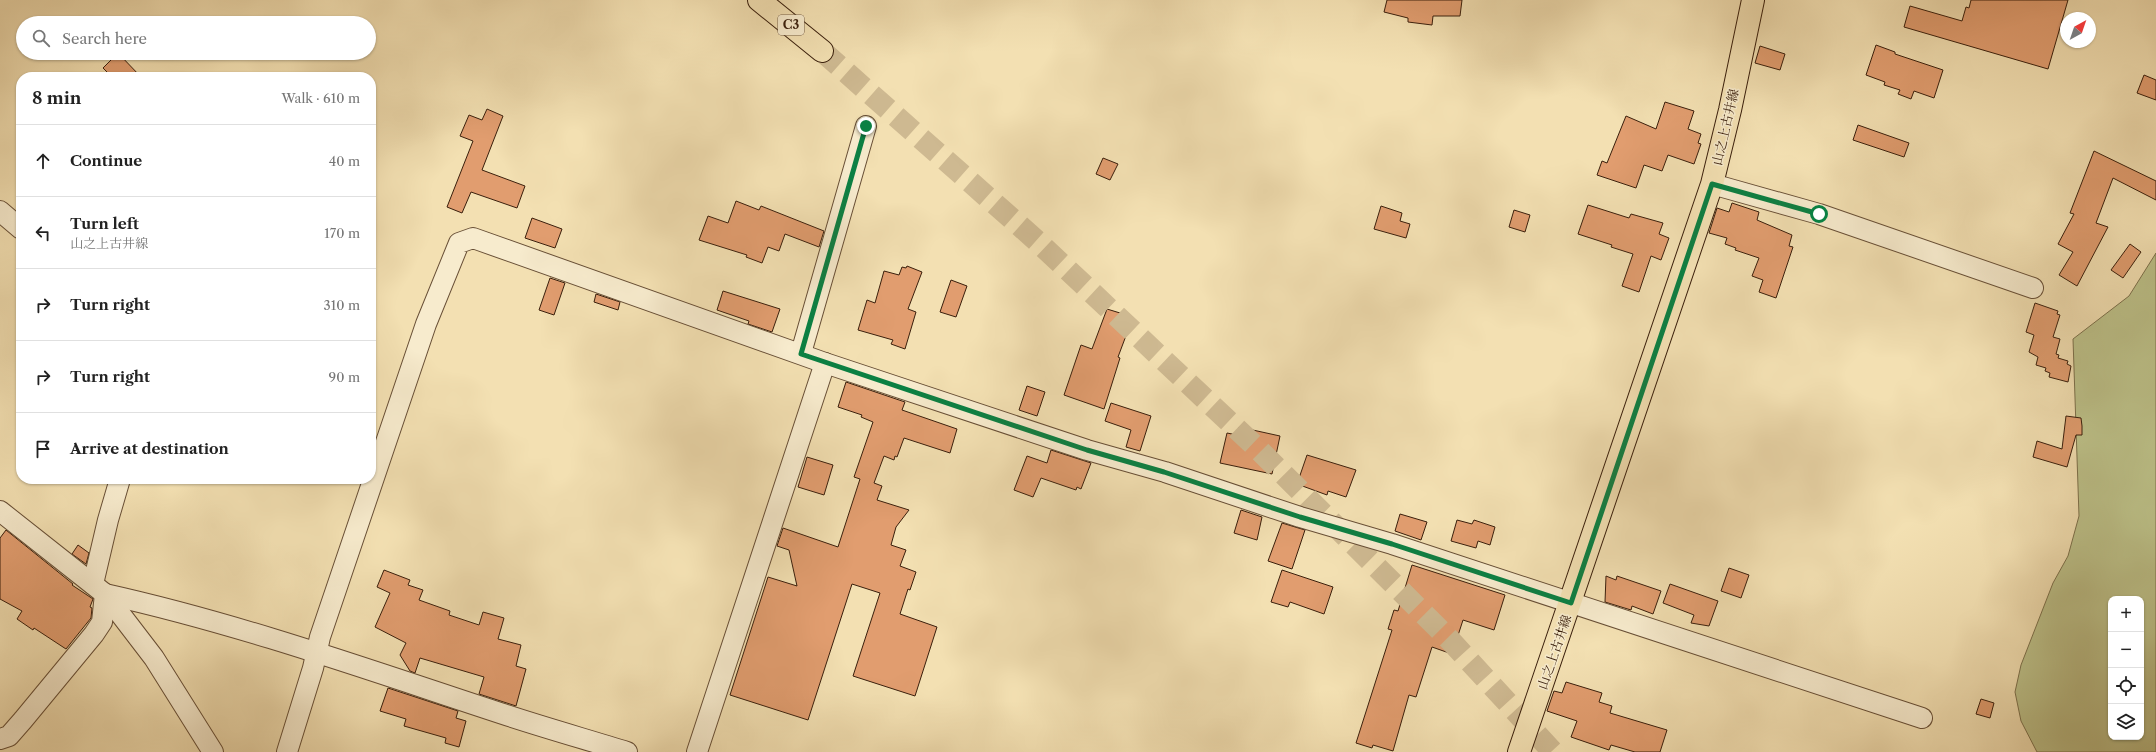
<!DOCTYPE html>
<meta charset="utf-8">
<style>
:root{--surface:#fff;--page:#f6f6f6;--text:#222;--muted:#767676;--line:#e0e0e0}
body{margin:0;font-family:"Libre Caslon Text","Noto Serif JP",serif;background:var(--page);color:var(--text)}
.controls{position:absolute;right:12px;bottom:12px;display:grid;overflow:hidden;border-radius:8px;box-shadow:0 1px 3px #0004}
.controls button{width:36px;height:36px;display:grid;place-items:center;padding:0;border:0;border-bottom:1px solid var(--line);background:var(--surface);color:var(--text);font:20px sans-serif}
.compass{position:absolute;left:2060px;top:12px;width:36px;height:36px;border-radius:50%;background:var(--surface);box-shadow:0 1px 3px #0004;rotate:40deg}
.stop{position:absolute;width:12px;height:12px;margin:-9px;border:3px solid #0b8043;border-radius:50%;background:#fff}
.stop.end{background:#0b8043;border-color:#fff;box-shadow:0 1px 4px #0008}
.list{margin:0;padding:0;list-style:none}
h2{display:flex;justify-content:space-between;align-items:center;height:52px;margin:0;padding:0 16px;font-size:17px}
h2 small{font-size:13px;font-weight:400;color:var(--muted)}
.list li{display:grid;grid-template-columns:26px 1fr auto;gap:12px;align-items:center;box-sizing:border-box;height:72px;padding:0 16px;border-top:1px solid var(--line)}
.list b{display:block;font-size:15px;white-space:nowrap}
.list p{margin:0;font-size:13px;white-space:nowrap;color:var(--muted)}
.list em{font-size:13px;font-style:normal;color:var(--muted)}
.icon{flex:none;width:22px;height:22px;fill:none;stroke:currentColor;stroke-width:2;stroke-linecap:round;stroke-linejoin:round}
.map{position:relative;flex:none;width:2156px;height:752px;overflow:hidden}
.search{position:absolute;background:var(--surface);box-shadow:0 1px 3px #0004;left:16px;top:16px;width:360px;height:44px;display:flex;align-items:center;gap:10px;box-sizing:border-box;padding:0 14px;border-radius:22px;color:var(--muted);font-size:15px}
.panel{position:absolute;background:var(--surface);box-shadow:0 1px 3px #0004;left:16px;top:72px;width:360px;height:412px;border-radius:16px}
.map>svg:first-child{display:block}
.green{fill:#bdc28a;stroke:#7c704b;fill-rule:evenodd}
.building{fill:#e19d6f;stroke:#3a1f0c}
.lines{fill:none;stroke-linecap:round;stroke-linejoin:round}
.highway-tunnel{stroke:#ceb991;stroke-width:22;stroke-dasharray:22 11;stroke-linecap:butt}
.minor-casing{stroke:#684f36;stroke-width:22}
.major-casing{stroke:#3a1f0c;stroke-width:24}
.highway-casing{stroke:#3a1f0c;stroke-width:24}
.minor{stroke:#f7ebcd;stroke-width:20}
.major{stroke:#f3e0b2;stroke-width:22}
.highway{stroke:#f3e0b2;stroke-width:22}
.route{stroke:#0b8043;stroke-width:5}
.labels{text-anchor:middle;stroke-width:3;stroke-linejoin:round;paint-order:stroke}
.shield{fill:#f7ebcd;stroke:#735c46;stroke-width:1}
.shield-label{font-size:12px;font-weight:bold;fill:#3a1f0c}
.street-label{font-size:13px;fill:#3a1f0c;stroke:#f7ebcd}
</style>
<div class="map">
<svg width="2156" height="752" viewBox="0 0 2156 752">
<rect width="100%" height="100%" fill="#f3e0b2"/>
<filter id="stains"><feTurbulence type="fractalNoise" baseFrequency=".005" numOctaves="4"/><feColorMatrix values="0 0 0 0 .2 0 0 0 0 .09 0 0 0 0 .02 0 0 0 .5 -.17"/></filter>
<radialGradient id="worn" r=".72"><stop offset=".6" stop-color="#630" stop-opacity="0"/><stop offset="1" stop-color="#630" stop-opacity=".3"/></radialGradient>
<!-- green -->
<path class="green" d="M2156,253V752H2037L2021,721L2015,692L2021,665L2053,583L2068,556L2079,516L2073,339L2129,296ZM2111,599H2141V737H2111Z"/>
<!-- building -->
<g class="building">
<path d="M1387,0H1462L1460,16H1433L1432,25L1408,22V18L1384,12Z"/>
<path d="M1971,0H2068L2048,69L1904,27L1910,6L1962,21L1966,7L1969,8Z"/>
<path d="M1876,45L1895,52V54L1943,70L1934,98L1914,91L1911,99L1898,94L1900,90L1884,85L1885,82L1866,75Z"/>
<path d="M1760,46L1785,54L1780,70L1755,63Z"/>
<path d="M118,53L141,77H112L103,68Z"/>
<path d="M2144,75L2156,80V100L2137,93Z"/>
<path d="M1665,102L1694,111L1688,129L1701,134L1698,143L1701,144L1694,164L1668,155L1662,171L1644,165L1636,188L1597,175L1602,161L1607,163L1626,116L1656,129Z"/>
<path d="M487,109L503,116L482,170L525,186L517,208L471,192L462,213L447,207L473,141L460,136L469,115L482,120Z"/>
<path d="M1858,125L1909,143L1904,157L1853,140Z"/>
<path d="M2094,151L2156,181V200L2113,178L2096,223L2108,227L2077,286L2059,275L2073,252L2058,244L2074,214L2070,213Z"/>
<path d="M1103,158L1118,164L1110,180L1096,174Z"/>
<path d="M736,201L759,210L761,206L824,231L819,247L785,234L779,251L768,247L762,263L746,257L747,255L699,240L708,216L728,223Z"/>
<path d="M1732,203L1759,212L1757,220L1792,235L1789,246L1793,247L1776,298L1759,292L1763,280L1752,276L1759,258L1735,250L1736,248L1725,244L1727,238L1709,233L1717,208L1729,212Z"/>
<path d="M1588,205L1629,218L1631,214L1663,223L1659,234L1669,238L1661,260L1651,256L1639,292L1622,286L1633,254L1611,247L1612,245L1578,234Z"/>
<path d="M1381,206L1402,213L1400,221L1410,224L1406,238L1374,229Z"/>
<path d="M1514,210L1530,215L1525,232L1509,227Z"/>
<path d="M532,218L562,229L555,248L525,238Z"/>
<path d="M2130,244L2141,252L2123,278L2111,270Z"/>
<path d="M907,266L922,272L908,309L916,312L905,349L891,344L893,340L858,330L867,300L875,303L884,271L899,275L902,267L906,268Z"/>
<path d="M550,278L565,283L554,315L539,310Z"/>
<path d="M951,280L967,286L956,317L940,312Z"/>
<path d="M723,291L780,309L772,332L748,324L749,321L717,310Z"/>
<path d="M596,294L620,302L618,310L594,302Z"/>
<path d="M2035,303L2058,311L2057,314L2060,315L2053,337L2060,339L2056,354L2059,355L2058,358L2068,361L2067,364L2071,366L2068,382L2049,377L2050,373L2045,371L2046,368L2036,365L2038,357L2029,352L2034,335L2026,332Z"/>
<path d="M1107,309L1133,317L1118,357L1120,358L1104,409L1064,395L1081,345L1092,349Z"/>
<path d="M846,382L905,402L902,410L957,429L950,453L904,438L897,457L895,456L894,460L884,456L874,483L882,486L877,500L909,510L896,527L891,545L906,550L900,566L916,572L910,590L908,589L900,614L937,627L915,696L853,676L880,593L852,584L808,720L730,695L768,577L797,586L789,550L777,546L783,528L838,547L860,479L854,477L873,422L861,417L862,415L838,407Z"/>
<path d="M1027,386L1045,392L1037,416L1019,410Z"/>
<path d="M1111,403L1151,416L1140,451L1126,447L1131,430L1105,421Z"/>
<path d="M2066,416L2081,418L2082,426V435H2076L2067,467L2033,457L2037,441L2062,449Z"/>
<path d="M1239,427L1280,436L1272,474L1220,463L1227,433L1237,435Z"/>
<path d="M1051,450L1091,463L1081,489L1077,487L1076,490L1041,478L1033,497L1014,490L1027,456L1047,463Z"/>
<path d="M1307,455L1356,470L1346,497L1328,491L1327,495L1297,484Z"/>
<path d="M807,457L833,465L824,495L798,487Z"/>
<path d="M1241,510L1262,517L1257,540L1234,533Z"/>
<path d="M1400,514L1427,522L1421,540L1395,531Z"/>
<path d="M1457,520L1472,524L1474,520L1495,527L1490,545L1478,541L1476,548L1451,541Z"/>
<path d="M1282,523L1305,530L1292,569L1268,561Z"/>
<path d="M6,530L73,584L72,585L93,599L90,607L92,608L91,618L66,649L34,628L33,630L17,619L22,611L0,599V538Z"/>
<path d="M78,545L89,553L86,564L72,554Z"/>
<path d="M1412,565L1505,595L1494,630L1463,620L1452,654L1432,647L1416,697L1409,695L1393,751L1373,745L1372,748L1356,743L1392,630L1388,629L1394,610L1398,611Z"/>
<path d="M1729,568L1749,575L1741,598L1721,591Z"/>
<path d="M384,570L410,580L408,585L423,590L419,600L450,611L449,615L479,625L483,612L504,618L498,639L521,645L516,666L526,669L516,706L479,694L484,677L420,658L415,673L410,671L400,655L406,643L375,627L390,593L377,587Z"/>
<path d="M1282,570L1333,587L1324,614L1290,602L1288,607L1271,602Z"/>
<path d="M1606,576L1616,580L1617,576L1661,591L1653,614L1632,606L1631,610L1605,602Z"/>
<path d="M1670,584L1718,601L1709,626L1691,623L1694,615L1663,603Z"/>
<path d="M1566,682L1602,693L1599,702L1612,706L1610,713L1667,730L1660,752H1635L1611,745L1609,750L1571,737L1577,721L1547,711L1554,691L1562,693Z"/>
<path d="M388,688L458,711L456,718L466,721L459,747L445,743L446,738L404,726L406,719L380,711Z"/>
<path d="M1981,699L1994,703L1990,718L1976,714Z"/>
</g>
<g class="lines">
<!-- highway-tunnel -->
<path class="highway-tunnel" d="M822,51L1037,241L1255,446L1449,639L1553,752"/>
<!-- minor casing -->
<g class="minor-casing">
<g id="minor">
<path d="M1712,184L1819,214L2033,288"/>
<path d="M0,211L21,229"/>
<path d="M801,353L866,126"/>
<path d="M0,511L105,594L154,658L213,752"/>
<path d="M93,584L108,520L120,479"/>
<path d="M105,594C240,624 369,670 500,713C542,727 585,739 627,752"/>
<path d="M0,739L9,736L23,720L94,634L102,622L105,594"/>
<path d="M287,752L313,668L320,637L426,324L459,243L473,238L825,363L1087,450L1165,472L1300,517L1392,544L1922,718"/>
<path d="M697,752L825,363"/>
</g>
</g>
<!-- major casing -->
<g class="major-casing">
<path id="major" d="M1519,752L1712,184L1730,110L1753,0"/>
</g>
<!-- highway casing -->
<g class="highway-casing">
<path id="highway" d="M759,0L822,51"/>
</g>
<!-- minor -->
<use href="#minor" class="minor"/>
<!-- major -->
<use href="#major" class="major"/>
<!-- highway -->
<use href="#highway" class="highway"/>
</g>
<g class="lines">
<!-- route -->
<path class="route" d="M866,126L801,354L1087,450L1164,472L1300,517L1392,544L1571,603L1712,184L1819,214"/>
</g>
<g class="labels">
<!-- shield labels -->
<rect class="shield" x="778" y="15" width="26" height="20" rx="3"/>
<g class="shield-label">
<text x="791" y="29">C3</text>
</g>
<!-- street labels -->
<g class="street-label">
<text transform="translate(1725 127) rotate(-77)" y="5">山之上古井線</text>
<text transform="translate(1554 652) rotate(-71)" y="5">山之上古井線</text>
</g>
</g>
<rect width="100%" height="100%" filter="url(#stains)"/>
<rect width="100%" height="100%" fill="url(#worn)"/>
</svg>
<div class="controls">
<button>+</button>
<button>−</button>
<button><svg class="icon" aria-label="locate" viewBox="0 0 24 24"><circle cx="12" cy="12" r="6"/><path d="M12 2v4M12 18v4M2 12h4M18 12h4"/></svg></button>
<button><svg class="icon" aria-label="layers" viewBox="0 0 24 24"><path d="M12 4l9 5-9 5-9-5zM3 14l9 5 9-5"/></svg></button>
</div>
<svg class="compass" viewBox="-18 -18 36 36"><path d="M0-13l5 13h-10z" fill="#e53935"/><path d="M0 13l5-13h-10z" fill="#767676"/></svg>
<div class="stop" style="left:1819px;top:214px"></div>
<div class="stop end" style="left:866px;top:126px"></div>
<div class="search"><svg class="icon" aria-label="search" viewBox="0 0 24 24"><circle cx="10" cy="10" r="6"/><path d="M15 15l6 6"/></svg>Search here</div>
<section class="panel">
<h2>8 min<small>Walk · 610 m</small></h2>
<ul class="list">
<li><svg class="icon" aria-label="ahead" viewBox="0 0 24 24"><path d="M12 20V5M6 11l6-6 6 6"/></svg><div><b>Continue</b></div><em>40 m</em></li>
<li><svg class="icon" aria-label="left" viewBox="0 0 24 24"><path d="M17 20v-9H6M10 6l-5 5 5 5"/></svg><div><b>Turn left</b><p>山之上古井線</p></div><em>170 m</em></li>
<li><svg class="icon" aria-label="right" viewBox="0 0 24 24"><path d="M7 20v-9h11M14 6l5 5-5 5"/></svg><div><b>Turn right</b></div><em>310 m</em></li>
<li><svg class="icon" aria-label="right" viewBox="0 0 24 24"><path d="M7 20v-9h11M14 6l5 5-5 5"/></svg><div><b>Turn right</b></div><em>90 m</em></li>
<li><svg class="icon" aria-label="arrive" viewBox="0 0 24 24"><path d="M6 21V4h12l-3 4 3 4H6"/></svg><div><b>Arrive at destination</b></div></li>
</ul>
</section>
</div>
